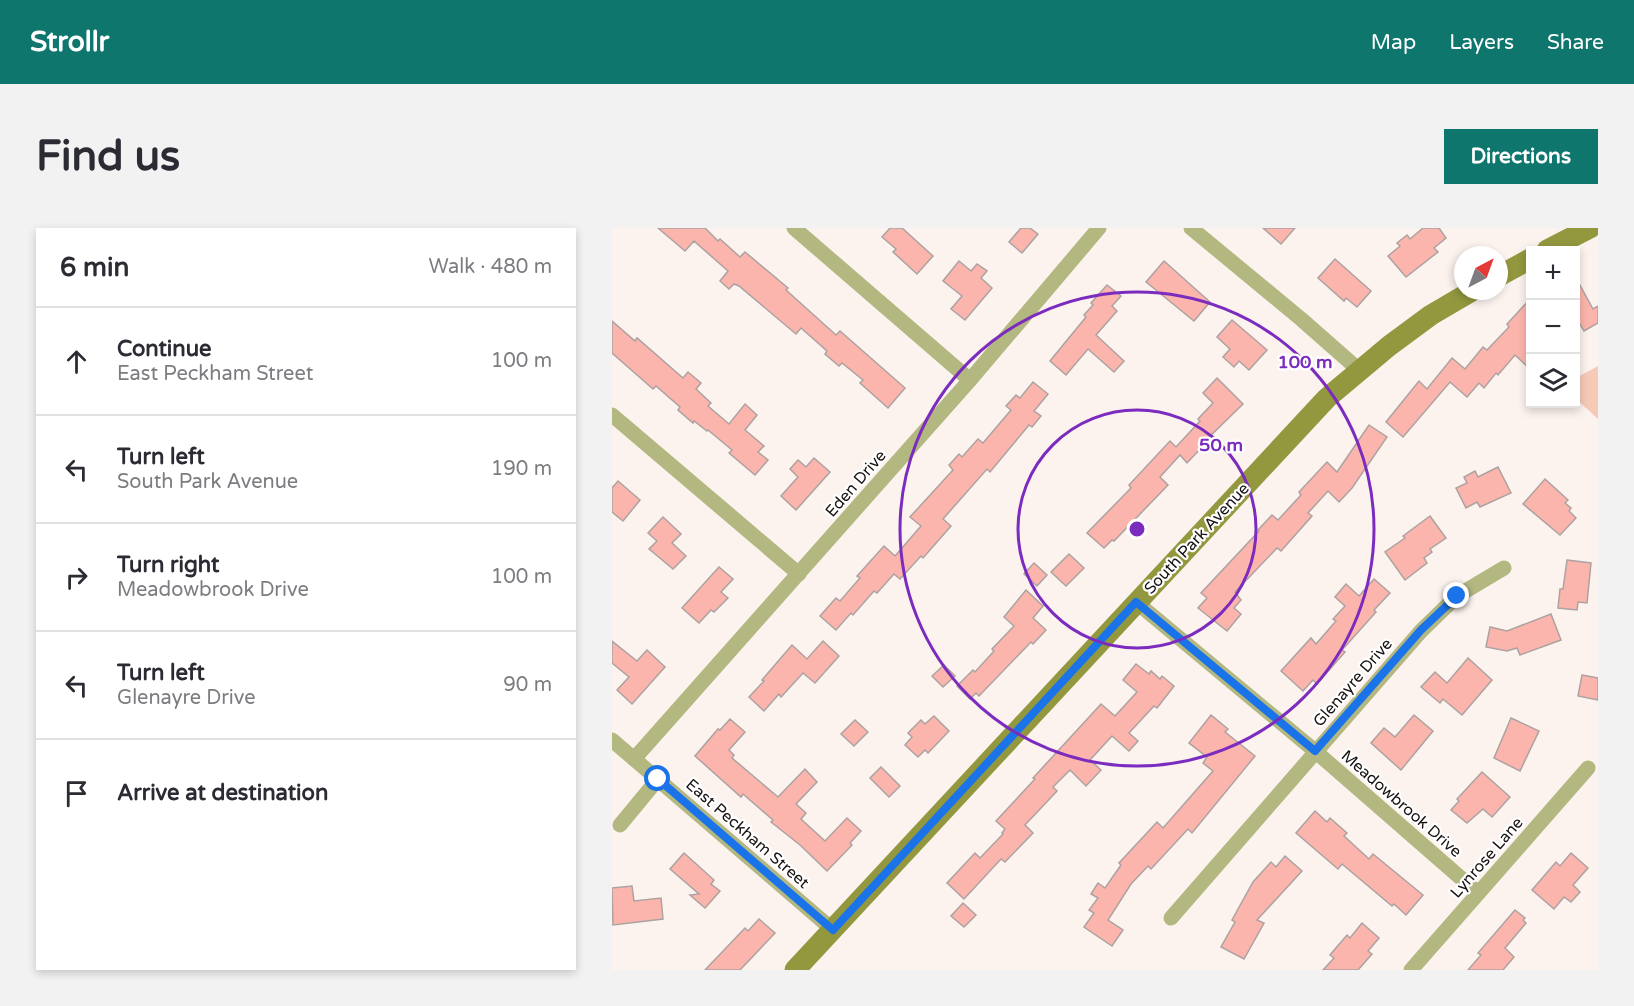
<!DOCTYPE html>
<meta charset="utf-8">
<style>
:root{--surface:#fff;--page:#f2f2f3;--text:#2b2b33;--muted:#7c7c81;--line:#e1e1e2;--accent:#0f766e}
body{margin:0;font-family:"Varela Round",sans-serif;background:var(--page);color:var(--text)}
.controls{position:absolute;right:18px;top:18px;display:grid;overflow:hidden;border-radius:0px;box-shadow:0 3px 9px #0003}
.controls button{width:54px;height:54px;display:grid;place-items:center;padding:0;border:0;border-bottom:2px solid var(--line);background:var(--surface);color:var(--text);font:30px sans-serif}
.compass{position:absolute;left:842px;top:18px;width:54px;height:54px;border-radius:50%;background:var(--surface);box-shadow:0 3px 9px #0003;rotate:41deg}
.stop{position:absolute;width:18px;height:18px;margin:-14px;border:4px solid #1a73e8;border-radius:50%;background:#fff}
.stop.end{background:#1a73e8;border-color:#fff;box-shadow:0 2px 6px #0008}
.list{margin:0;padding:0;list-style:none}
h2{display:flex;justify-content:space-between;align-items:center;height:78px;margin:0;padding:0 24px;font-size:26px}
h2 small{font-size:20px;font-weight:400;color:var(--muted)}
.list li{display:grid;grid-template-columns:39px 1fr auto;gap:18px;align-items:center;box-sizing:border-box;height:108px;padding:0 24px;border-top:2px solid var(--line)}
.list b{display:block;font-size:22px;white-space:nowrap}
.list p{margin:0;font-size:20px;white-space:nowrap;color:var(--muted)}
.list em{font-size:20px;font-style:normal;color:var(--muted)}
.icon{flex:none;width:33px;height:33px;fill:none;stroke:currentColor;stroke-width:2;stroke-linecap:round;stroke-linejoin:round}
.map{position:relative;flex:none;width:986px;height:742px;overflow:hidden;border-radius:0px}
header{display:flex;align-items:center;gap:36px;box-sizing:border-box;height:84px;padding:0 30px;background:var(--accent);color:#fff}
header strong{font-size:28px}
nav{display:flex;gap:33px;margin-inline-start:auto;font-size:21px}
.intro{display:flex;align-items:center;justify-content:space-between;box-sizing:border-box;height:144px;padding:0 36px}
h1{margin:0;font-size:42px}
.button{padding:15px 27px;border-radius:0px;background:var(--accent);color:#fff;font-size:21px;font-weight:700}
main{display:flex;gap:36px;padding:0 36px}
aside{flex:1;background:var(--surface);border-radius:0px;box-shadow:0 3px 9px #0003}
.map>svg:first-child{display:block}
.green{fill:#f6cab7}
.building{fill:#fcb5ac;stroke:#aca2a1;stroke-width:1.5}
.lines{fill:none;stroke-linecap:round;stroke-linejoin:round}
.minor{stroke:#b3b780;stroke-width:15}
.secondary{stroke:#93983f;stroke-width:21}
.route{stroke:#1a73e8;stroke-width:8}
.ring{fill:none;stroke:#7b2cbf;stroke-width:3}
.labels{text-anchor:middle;stroke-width:4.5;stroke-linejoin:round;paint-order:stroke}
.street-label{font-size:16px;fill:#171312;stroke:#fff}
.centre{fill:#7b2cbf;stroke:#fff;stroke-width:3}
.ring-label{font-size:18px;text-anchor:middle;font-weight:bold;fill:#7b2cbf;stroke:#fff;stroke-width:4.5;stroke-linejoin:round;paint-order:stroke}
</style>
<header>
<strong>Strollr</strong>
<nav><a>Map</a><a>Layers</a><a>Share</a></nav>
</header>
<div class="intro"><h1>Find us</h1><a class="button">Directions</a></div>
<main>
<aside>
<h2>6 min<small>Walk · 480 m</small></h2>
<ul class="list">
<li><svg class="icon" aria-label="ahead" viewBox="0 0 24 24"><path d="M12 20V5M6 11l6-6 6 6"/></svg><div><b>Continue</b><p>East Peckham Street</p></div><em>100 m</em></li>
<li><svg class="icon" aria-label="left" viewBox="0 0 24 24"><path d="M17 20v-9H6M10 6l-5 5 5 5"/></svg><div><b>Turn left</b><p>South Park Avenue</p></div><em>190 m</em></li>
<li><svg class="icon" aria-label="right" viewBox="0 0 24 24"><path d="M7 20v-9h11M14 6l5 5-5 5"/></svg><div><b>Turn right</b><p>Meadowbrook Drive</p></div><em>100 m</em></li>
<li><svg class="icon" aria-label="left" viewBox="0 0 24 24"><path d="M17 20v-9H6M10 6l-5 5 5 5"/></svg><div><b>Turn left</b><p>Glenayre Drive</p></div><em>90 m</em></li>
<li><svg class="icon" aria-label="arrive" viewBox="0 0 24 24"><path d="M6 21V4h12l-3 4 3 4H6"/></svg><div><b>Arrive at destination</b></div></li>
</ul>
</aside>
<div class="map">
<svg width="986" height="742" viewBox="0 0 986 742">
<rect width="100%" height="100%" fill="#fcf3ef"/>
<!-- green -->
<path class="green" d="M986,138V191L963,170L964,150Z"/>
<!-- building -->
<g class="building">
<path d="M46,0H93L106,13L108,11L128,29L133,24L176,60L174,62L224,107L228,103L293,160L276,180L248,155L251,152L230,135L227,138L213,126L215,123L189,100L184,106L127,58L122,56L117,61L108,53L116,43L82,13L73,23Z"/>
<path d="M278,0H290L321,28L305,46L281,24L284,21L270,9Z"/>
<path d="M409,0H418L426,6L410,25L397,14Z"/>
<path d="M651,0H683L669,16Z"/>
<path d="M811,0H827L834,10L822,20L826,24L794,49L776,28L788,18L785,15L795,7L798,11Z"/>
<path d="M723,31L759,63L745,79L734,70L732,73L706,50Z"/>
<path d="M347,33L359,43L365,36L375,43L369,50L380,60L353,92L339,81L350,68L331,53Z"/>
<path d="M552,33L598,74L582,93L534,54Z"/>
<path d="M963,48L981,81L986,78V95L972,103L963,88Z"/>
<path d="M495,57L509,68L500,78L505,83L484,107L512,133L502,144L476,121L454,147L438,133L474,89L472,87L481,77L479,75Z"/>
<path d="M918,71V141L903,127L886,147L884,145L872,160L867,155L855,169L838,154L791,209L774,194L807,153L815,161L840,130L853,141L871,119L875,122L897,99L895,96Z"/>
<path d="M620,92L655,122L637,142L627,133L622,139L611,129L618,121L605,109Z"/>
<path d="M0,93L23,113L25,110L71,150L76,144L89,155L84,161L99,175L96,178L117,196L133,176L145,187L133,202L152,218L146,224L156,232L143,247L117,225L120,222L96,202L95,203L82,193L81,195L66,182L68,179L44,158L41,161L0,125Z"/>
<path d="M605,150L631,176L588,218L589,220L575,235L568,227L548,249L556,257L502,313L500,312L492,320L475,305L519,260L517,257L558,213L564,219L588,193L586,191L601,175L591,165Z"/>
<path d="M421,154L436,166L422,183L429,188L420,199L417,197L378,244L375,241L331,291L339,298L311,330L309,328L288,351L282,346L265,365L262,363L241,387L239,385L224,402L208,388L224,370L228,373L248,350L245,348L272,318L283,328L309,298L298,289L341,242L337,237L347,226L350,229L366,211L371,215L399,182L394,178L404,167L408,170Z"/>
<path d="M757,197L775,209L740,260L727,274L716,263L696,285L700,288L669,323L665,320L623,364L629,372L622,380L629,386L615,403L586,380L595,370L589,365L647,303L646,302L660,287L666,292L689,267L687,264L715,234L725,244Z"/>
<path d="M202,230L218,244L184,282L169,268L186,249L178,241L186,232L194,239Z"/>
<path d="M886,239L899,265L868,279L865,274L854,280L844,260L855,255L852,249L863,243L866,249Z"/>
<path d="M933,251L956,272L953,275L959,280L957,283L964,290L948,307L911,276Z"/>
<path d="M6,253L28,272L11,293L0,284V260Z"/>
<path d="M818,288L834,310L818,321L820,324L812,330L815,335L793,352L773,324L793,310L791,308Z"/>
<path d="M51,289L69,306L60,315L74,328L61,341L37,321L45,313L36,305Z"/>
<path d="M457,326L472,340L454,358L439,344Z"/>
<path d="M955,332L979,335L975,375L966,374L965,382L946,380L948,361H951Z"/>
<path d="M422,335L435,347L425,358L412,346Z"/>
<path d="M107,339L121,351L109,364L116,370L102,384L99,382L87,395L70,380Z"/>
<path d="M762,351L778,365L762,382L764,384L730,422L733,424L705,456L701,452L691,463L669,443L699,410L704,416L724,393L721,391L733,378L723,369L734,356L747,368Z"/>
<path d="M414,362L431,378L421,390L434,402L421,416L419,414L367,468L364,465L358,471L345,458L361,442L363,444L382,423L380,421L402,398L392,389Z"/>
<path d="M939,386L949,412L908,427L905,420L895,423L874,419L878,399L895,403Z"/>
<path d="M0,413L25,433L35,422L53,439L20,476L5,462L17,449L0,435Z"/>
<path d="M211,413L227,428L203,455L191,445L169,469L167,466L152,483L137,469L152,453L150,452L180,417L195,431Z"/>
<path d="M856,430L880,452L850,487L831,471L828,475L809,459L823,444L835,455Z"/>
<path d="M524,436L537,446L539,443L548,451L550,448L562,458L545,480L542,478L517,505L526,513L517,523L500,508L478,532L489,542L474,558L458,542L441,559L445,563L413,597L421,605L393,634L389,631L352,671L335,655L363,625L368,630L391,606L390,605L393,601L384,593L423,551L421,550L489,476L503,488L525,464L511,452Z"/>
<path d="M332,437L343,448L331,459L320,448Z"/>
<path d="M970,447L986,450V472L966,468Z"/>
<path d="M599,487L616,501L613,504L643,528L580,605L576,601L539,641L536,638L519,656L496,692L511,702L500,718L472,699L482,685L477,682L486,670L479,666L486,655L493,660L509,637L507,635L545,594L551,600L601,543L591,535L595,529L577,515Z"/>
<path d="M802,487L821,503L789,542L759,515L772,500L783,509Z"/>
<path d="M322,488L337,503L316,525L313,522L306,529L293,517L300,509L296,505L309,492L313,496Z"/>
<path d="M899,490L927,503L908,543L882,530Z"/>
<path d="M118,491L133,504L117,522L122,527L120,530L166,569L193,541L205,554L184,576L194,585L189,591L213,613L235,590L249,603L238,615L240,617L215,643L188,617L159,594L161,592L131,566L129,569L83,528L106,501L108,502Z"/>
<path d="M243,492L256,504L242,518L229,506Z"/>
<path d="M269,539L288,558L277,569L258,550Z"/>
<path d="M870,544L898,569L880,589L871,581L855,595L839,582L847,573L845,571Z"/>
<path d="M703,583L715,594L718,590L735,605L732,608L757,631L761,626L811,667L794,687L782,676L780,678L730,636L726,641L684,605Z"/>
<path d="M72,625L102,652L99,656L108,663L93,680L78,667L87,666L58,641Z"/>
<path d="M959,625L976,640L961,657L968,664L959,674L952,669L942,681L920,662L944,634L948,638Z"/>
<path d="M673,628L690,643L645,692L652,695L632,731L609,719L623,694L620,692L641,654L659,634L664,639Z"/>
<path d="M20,658L22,673L49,670L51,691L1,697L0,660Z"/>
<path d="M351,675L364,687L352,699L339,688Z"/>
<path d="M903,682L913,690L911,692L914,695L893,720L902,729L891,742H856L869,727L866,725Z"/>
<path d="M147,691L163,705L128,742H93L133,700L136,703Z"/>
<path d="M750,695L767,710L756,723L760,726L746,742H711L722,730L718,727L735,707L738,710Z"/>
</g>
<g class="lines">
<!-- minor -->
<g class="minor">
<path d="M182,0L358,152"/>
<path d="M579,0L689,91L747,142"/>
<path d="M0,187L187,346"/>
<path d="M524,374L703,523L866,665"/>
<path d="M0,512L221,702"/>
<path d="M22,531L358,152L487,0"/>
<path d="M8,597L46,551"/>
<path d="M559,690L809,403L845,368L892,340"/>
<path d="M799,742L976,540"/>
</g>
<!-- secondary -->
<g class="secondary">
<path d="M935,22L978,0"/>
<path d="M887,48L918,31"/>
<path d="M183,742L715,170L777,118L819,87L860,63"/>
</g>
</g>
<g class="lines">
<!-- route -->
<path class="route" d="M46,551L221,702L524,374L703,523L809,402L845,368"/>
</g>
<!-- distance rings -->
<g class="ring">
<circle cx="525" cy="301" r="119"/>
<circle cx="525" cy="301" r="237"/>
</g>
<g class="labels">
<!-- street labels -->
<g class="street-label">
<text transform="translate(243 255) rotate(-49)" y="6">Eden Drive</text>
<text transform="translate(584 310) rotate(-47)" y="6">South Park Avenue</text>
<text transform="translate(740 454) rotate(-49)" y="6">Glenayre Drive</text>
<text transform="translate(790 575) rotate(41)" y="6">Meadowbrook Drive</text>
<text transform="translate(136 605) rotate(41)" y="6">East Peckham Street</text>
<text transform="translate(874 629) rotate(-49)" y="6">Lynrose Lane</text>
</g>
</g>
<circle cx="525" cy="301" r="9" class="centre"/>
<g class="ring-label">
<text x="693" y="140">100 m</text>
<text x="609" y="223">50 m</text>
</g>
</svg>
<div class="controls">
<button>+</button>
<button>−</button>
<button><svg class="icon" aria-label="layers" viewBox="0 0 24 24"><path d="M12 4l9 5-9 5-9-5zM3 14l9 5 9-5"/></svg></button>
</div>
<svg class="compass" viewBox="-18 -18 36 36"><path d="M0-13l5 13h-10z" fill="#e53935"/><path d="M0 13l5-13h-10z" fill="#7c7c81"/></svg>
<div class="stop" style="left:46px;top:551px"></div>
<div class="stop end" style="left:845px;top:368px"></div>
</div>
</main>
